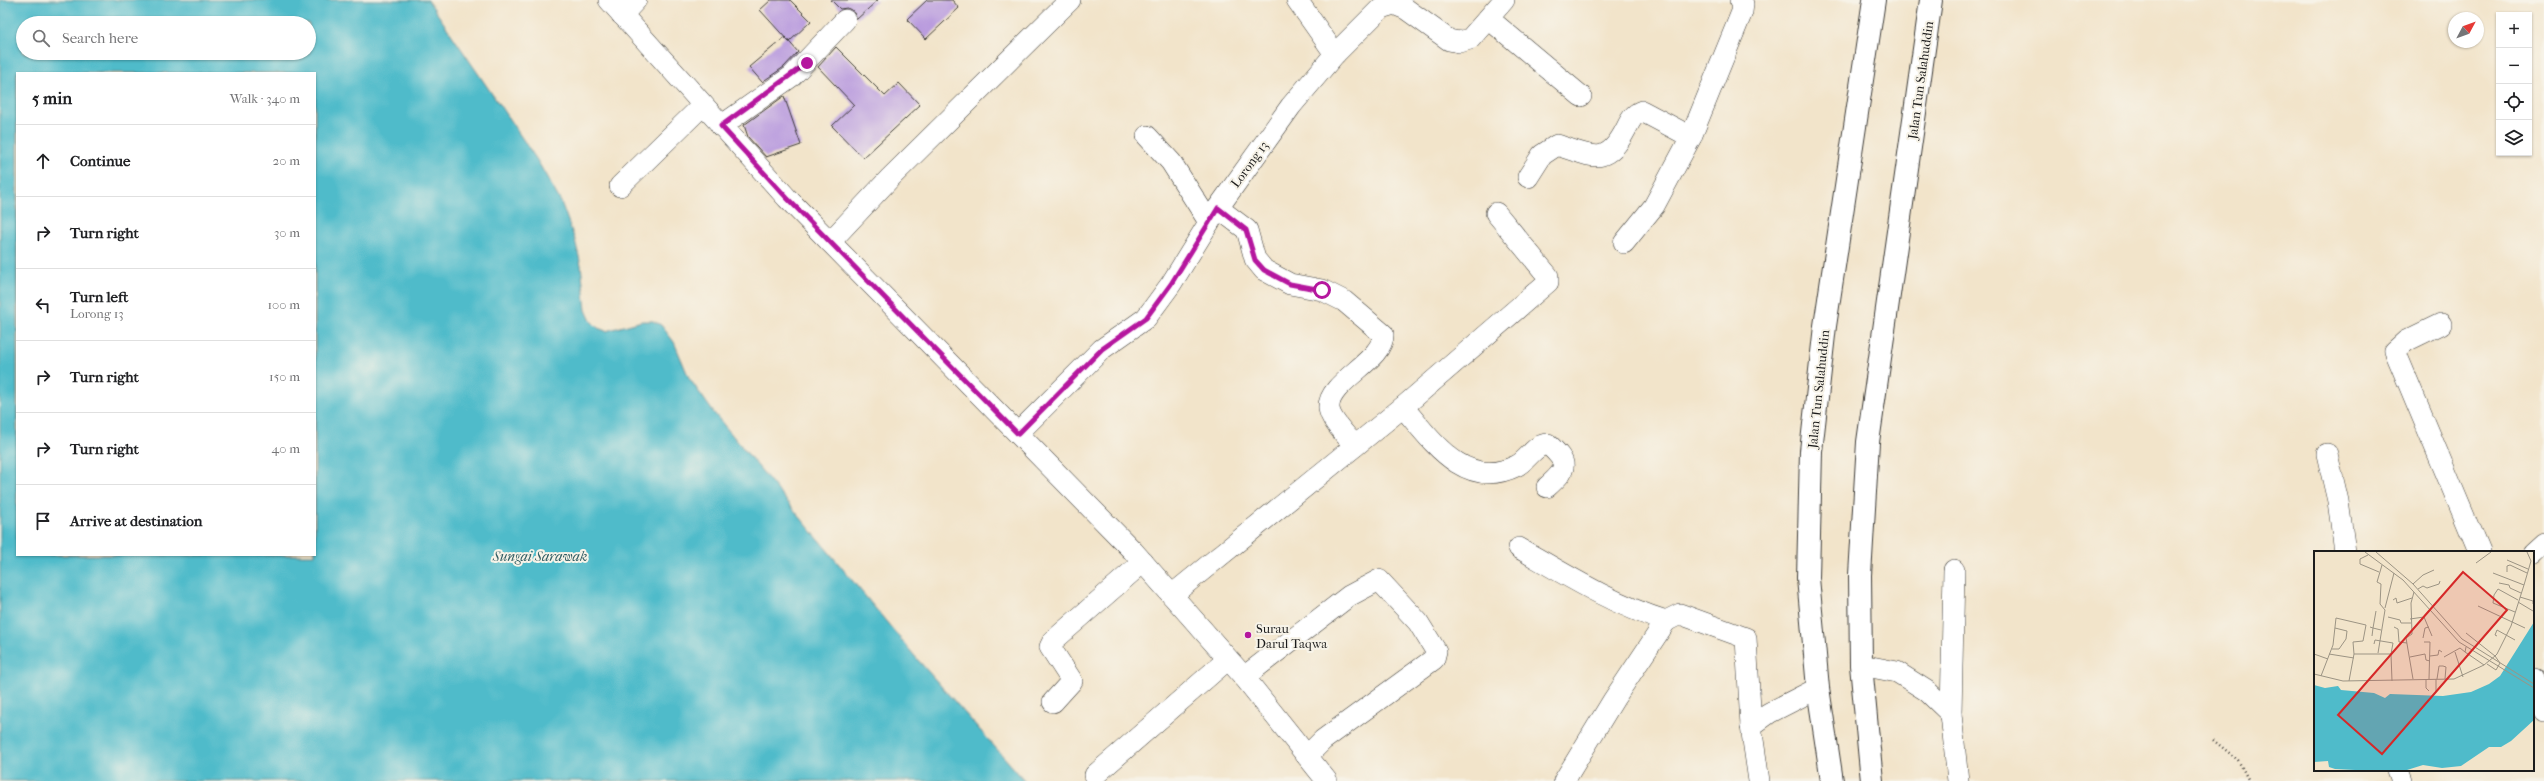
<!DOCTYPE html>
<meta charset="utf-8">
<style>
:root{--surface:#fff;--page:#f6f6f6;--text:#202124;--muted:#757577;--line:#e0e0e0}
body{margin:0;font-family:"IM FELL French Canon",serif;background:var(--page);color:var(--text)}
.controls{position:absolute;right:12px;top:12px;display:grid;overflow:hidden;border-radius:0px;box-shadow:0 1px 3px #0004}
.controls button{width:36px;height:36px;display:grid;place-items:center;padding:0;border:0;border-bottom:1px solid var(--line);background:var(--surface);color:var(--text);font:20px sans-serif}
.compass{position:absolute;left:2448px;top:12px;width:36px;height:36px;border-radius:50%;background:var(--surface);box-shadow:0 1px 3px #0004;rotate:49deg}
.stop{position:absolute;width:12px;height:12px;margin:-9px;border:3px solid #b5179e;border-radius:50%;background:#fff}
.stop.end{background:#b5179e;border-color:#fff;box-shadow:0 1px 4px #0008}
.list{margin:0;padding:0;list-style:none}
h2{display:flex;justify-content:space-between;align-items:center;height:52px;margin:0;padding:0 16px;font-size:17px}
h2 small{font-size:13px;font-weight:400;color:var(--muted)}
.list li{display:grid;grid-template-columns:26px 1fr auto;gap:12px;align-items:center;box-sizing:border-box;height:72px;padding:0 16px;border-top:1px solid var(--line)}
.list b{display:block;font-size:15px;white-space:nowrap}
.list p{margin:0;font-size:13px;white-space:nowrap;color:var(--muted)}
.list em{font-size:13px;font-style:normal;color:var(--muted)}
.icon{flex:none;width:22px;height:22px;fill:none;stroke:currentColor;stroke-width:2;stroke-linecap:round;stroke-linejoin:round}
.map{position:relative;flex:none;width:2544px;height:781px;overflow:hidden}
.search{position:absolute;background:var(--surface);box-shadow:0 1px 3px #0004;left:16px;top:16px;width:300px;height:44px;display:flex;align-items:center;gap:10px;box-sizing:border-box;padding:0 14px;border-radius:22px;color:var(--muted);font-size:15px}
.panel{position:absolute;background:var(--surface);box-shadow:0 1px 3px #0004;left:16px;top:72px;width:300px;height:484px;border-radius:0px}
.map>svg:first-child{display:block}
.water{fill:#4fbbca;stroke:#366c73;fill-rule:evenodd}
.building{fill:#b99bde}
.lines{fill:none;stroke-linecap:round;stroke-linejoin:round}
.minor-casing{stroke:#3c3a36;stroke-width:22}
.highway-casing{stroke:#3c3a36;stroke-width:24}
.path{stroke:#3c3a36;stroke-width:2.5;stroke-dasharray:1 3;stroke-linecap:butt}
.minor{stroke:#fff;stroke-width:21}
.highway{stroke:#fff;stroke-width:22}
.route{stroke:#b5179e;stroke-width:5}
.poi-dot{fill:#b5179e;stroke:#f7f3e8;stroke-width:1.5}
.labels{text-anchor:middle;stroke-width:4;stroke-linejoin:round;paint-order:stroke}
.street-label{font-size:13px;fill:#1c1c1c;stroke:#f7f3e8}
.poi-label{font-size:13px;fill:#1c1c1c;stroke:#f7f3e8;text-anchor:start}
.water-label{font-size:14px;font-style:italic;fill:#305c62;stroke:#f7f3e8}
.inset-road{fill:none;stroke:#9c9484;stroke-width:1}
.view{fill:#d62828;fill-opacity:0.15;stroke:#d62828;stroke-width:2}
.inset-edge{fill:none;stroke:#1c1c1c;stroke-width:2}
</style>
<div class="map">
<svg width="2544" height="781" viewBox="0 0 2544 781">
<rect width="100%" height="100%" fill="#f7f3e8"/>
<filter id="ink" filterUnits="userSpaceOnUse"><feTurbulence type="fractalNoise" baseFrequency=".025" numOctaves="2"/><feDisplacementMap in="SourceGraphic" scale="8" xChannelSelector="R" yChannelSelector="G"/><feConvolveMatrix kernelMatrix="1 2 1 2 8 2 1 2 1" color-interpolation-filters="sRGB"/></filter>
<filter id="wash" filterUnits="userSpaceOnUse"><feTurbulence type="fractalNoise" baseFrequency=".012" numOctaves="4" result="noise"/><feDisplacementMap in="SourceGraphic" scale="16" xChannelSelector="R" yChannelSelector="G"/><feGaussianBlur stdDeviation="0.9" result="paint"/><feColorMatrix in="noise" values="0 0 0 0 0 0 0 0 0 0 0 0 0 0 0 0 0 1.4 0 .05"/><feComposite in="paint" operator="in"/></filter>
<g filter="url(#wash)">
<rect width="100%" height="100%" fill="#f2e4ca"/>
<!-- water -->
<path class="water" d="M0,0H428L537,160L561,202L575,240L581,265L586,310L591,321L598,328L606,331L642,321H653L661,325L674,342L689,378L714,413L918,660L1025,781H0ZM23,23H309V53H23ZM17,73H315V555H17Z"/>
<g id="blocks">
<!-- building -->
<g class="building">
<path d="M771,0H790L811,21L789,42L760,10Z"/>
<path d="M831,0H878L857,19L853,11L847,8L840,9Z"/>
<path d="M927,0H952L959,8L926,39L907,19Z"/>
<path d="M785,37L798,52L784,67L762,82L749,67Z"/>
<path d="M836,47L885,96L899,83L920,105L863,158L832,126L854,105L818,67Z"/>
<path d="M784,96L801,145L766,157L748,137L744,125Z"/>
</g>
</g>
</g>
<g filter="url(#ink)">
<use href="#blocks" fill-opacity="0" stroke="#3c3a36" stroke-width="1"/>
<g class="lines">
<!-- minor casing -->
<g class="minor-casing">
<g id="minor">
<path d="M609,0L787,198L1133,551L1244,677L1327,781"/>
<path d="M1297,0L1335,54"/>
<path d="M622,15L636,0"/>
<path d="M1489,19L1581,96"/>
<path d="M721,126L792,76L845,20"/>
<path d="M1147,136L1171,162L1209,222"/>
<path d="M1528,177L1542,155L1557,145C1592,156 1606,168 1626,129C1630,121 1633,114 1642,111L1691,137"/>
<path d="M620,186L703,105"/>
<path d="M1218,208L1247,230L1255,259L1264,270L1290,284L1322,290L1344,301L1383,334C1385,360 1327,382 1329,408C1330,420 1347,436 1355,446"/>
<path d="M830,242L890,178L1070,0"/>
<path d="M1624,243L1654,206L1691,137L1742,12L1743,4L1740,0"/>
<path d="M2441,324L2406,341L2395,351L2479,552"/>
<path d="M1403,407C1432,441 1465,491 1516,466C1528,461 1534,444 1548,444C1569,464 1568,468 1547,487"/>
<path d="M1018,433L1102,349L1146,318L1171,284L1218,208L1291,106L1335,54L1381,8L1394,4L1406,9L1449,40L1459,42L1470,39L1504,0"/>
<path d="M2327,454L2338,501L2345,552"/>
<path d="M1519,548C1566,575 1614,605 1666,621L1680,614L1746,638L1751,726"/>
<path d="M2533,553L2544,543"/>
<path d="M1954,570L1951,714L1958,781"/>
<path d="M1172,595L1403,407L1548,282V276L1496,213"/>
<path d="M1861,665L1897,672L1927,691L1951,714"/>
<path d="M1244,677L1349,596L1379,580L1418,622L1436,651L1434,659L1323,740L1307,756"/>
<path d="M2533,679L2544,711"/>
<path d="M1053,702L1072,681L1050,647L1053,641L1143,562"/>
<path d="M2397,770L2401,781"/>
<path d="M1095,775L1227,660"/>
<path d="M1564,781L1614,699L1666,621"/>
<path d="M1759,781L1751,726L1769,713L1818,688"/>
</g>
</g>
<!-- highway casing -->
<g class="highway-casing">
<g id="highway">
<path d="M1832,781L1818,688L1808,578L1811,451L1825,326L1874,0"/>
<path d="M1872,781L1861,665L1860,575L1868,442L1931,0"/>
</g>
</g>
<!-- path -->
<path class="path" d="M2213,740L2238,760L2249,781"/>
<!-- minor -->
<use href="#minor" class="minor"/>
<!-- highway -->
<use href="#highway" class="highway"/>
</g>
</g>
<g class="lines" filter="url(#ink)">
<!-- route -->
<path class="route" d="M807,63L721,126L787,198L1018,434L1102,349L1146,318L1171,284L1218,208L1246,230L1255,260L1264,270L1290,284L1322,290"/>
</g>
<!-- markers -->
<circle class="poi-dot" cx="1248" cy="635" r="4"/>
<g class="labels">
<!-- street labels -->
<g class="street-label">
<text transform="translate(1920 80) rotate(-82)" y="5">Jalan Tun Salahuddin</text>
<text transform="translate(1249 164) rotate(-54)" y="5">Lorong 13</text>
<text transform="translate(1818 389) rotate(-84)" y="5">Jalan Tun Salahuddin</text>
</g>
<!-- poi labels -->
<g class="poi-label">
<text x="1256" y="633">Surau<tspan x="1256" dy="15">Darul Taqwa</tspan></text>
</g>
<!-- water labels -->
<g class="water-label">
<text x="540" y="561">Sungai Sarawak</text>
</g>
</g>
<!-- overview -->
<g transform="translate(2314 551)">
<rect width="220" height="220" fill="#f2e4ca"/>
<path d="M220,71V169L197,190L187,196H175L147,215L128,217L109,214L93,219H41L21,218L15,216L14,210L0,211V134L11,137L24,135L27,139L60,142L71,147L76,143L129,145L157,141L175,133L186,125Z" fill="#4fbbca"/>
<path class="inset-road" d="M51,1L89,29L145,91L220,137M62,1L99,33L148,88L220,133M54,4L46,8V13L65,21M193,9L214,18M162,12L177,1M193,21V15L196,14L213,22M179,22L210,34M185,32L195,34L196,37L207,42M99,33L109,24L120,19M104,38L109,35L113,37L125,33L126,30M206,46L219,50V53M79,49L82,47L83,52L98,47M204,51L219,60M164,55L211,77M71,57L80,22M201,61L179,52L180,44L184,38L204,49M74,66L86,69L87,72H97M96,68L110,66L118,85M56,76L59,77L62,60M80,76L84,78L85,91L93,92M152,82L181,105L183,103L197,75L210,34L217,10L213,1M58,85L59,77L67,79M183,85L181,84L183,79L201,89M109,87L111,77L115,76M110,91H116L115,128M60,93L61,89L79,92L77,103L78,130M18,98H25L32,88L33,80L21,77M141,101L149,126M64,102L71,59L66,53L67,33L63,31L68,14M0,103L14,108M15,103L40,107M116,105L124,104L125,99L128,101M96,106L111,103L112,109L116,110M130,106L146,97L151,101M170,114L181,105L186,112L182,119L173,113M0,123L29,130L140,128L170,114L151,101L152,96M7,125L19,94L22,67L52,74L49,90L39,91L40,103H77M99,128L92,87L98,83L97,52L100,41M112,128V137L115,140M122,128V141M123,128L125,115H129L132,116L131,128M35,130L40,103"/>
<path class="view" d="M149,21L193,59L68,203L24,164Z"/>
<rect width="220" height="220" class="inset-edge"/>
</g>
</svg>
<div class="controls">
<button>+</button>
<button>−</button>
<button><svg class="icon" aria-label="locate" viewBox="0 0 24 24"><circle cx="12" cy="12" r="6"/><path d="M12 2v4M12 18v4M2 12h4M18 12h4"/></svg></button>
<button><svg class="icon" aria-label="layers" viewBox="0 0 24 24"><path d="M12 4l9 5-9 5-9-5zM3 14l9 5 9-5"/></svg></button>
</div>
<svg class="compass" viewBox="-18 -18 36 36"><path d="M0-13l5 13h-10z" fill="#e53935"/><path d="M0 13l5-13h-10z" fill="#757577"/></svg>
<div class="stop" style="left:1322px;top:290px"></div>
<div class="stop end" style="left:807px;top:63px"></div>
<div class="search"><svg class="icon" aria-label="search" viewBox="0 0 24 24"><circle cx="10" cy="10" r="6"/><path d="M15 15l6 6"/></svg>Search here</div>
<section class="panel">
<h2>5 min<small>Walk · 340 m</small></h2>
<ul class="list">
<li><svg class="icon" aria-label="ahead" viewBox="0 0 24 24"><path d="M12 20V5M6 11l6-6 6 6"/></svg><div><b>Continue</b></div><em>20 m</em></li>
<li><svg class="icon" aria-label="right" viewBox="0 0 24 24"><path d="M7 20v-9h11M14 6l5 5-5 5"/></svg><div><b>Turn right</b></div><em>30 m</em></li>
<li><svg class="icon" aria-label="left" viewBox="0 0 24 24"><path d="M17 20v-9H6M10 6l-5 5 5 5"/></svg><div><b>Turn left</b><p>Lorong 13</p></div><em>100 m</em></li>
<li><svg class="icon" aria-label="right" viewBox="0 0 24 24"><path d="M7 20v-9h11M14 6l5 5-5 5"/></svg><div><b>Turn right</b></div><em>150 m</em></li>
<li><svg class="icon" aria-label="right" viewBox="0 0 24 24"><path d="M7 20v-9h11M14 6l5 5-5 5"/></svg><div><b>Turn right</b></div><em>40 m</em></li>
<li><svg class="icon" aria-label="arrive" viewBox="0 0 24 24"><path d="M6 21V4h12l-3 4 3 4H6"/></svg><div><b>Arrive at destination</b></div></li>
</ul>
</section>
</div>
